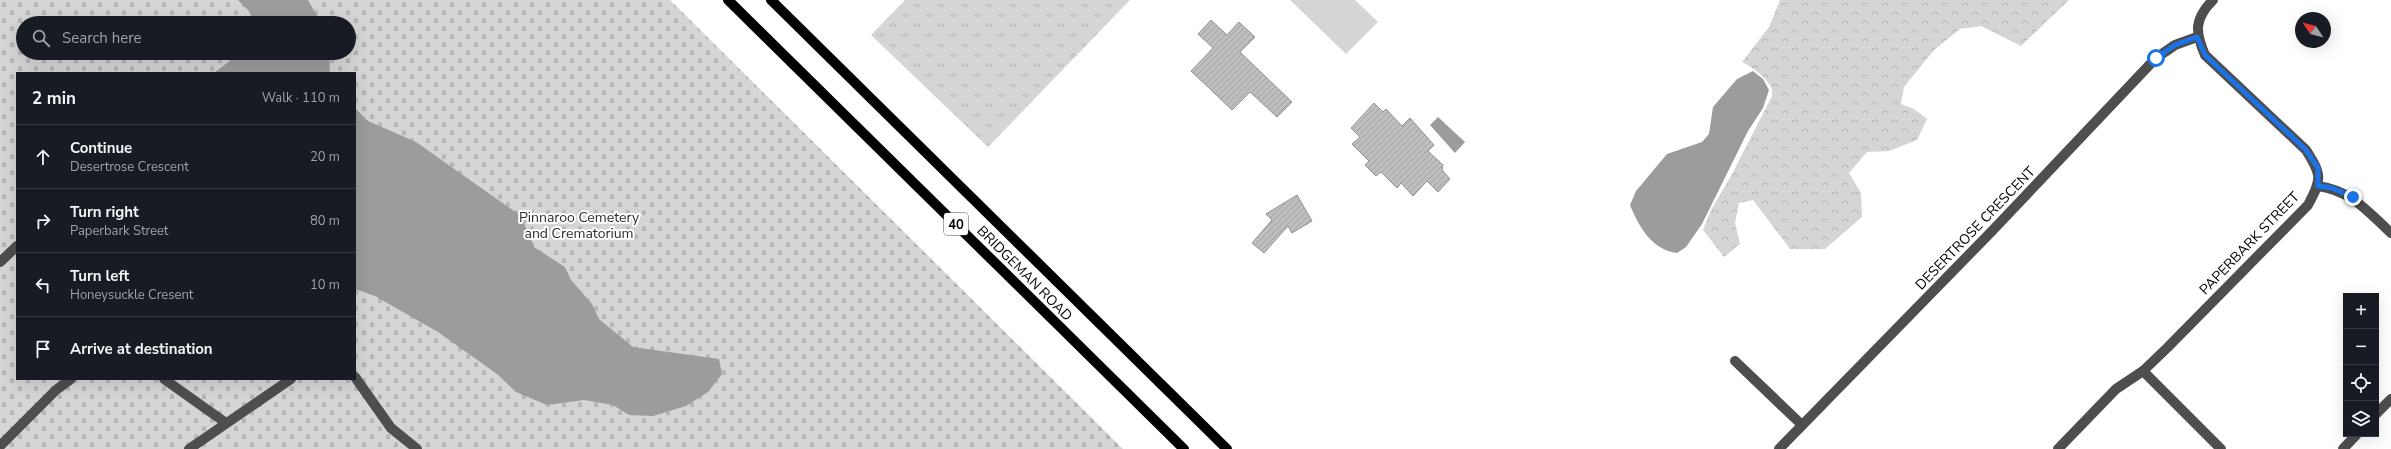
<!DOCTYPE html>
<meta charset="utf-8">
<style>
:root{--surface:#171b24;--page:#242831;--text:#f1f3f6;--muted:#9ea1a6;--line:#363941}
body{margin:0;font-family:"Nunito Sans",sans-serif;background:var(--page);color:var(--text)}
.controls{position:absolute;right:12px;bottom:12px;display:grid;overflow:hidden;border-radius:0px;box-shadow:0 4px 16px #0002}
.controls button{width:36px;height:36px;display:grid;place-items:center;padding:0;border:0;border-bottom:1px solid var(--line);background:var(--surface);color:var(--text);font:20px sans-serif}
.compass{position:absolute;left:2295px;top:12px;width:36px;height:36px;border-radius:50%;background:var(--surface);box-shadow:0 4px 16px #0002;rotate:305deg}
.stop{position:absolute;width:12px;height:12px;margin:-9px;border:3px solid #1a73e8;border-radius:50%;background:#fff}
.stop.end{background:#1a73e8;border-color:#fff;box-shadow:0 1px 4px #0008}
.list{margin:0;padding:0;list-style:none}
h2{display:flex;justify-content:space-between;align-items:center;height:52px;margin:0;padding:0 16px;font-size:17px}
h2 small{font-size:13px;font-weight:400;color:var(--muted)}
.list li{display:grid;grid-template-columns:26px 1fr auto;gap:12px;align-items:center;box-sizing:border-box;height:64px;padding:0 16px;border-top:1px solid var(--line)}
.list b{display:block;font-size:15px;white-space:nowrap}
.list p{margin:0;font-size:13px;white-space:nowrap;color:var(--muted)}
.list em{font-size:13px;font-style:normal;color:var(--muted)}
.icon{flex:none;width:22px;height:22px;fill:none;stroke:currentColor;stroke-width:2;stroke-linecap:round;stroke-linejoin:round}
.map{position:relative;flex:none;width:2391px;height:449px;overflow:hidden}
.search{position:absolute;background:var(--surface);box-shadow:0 4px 16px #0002;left:16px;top:16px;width:340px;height:44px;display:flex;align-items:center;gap:10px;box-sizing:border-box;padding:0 14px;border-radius:22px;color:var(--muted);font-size:15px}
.panel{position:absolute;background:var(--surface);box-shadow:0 4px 16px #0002;left:16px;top:72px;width:340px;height:308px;border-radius:0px}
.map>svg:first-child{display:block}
.grass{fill:url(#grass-tufts)}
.forest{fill:url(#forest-crowns)}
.cemetery{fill:url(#cemetery-stones);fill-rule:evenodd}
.park{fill:#d5d5d5}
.water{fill:#9c9c9c}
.building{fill:url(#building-hatch);stroke:#929292}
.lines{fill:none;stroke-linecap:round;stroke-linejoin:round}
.minor{stroke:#4e4e4e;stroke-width:10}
.major{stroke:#000;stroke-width:10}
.route{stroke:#1a73e8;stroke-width:5}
.labels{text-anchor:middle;stroke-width:4;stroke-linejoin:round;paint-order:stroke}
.shield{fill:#fff;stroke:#4c4c4c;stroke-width:1}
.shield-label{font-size:13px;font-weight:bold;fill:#000}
.park-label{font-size:14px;fill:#2c2c2c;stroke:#fff}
.street-label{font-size:14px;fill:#000;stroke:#fff}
</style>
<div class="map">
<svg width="2391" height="449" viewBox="0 0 2391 449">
<defs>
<pattern id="grass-tufts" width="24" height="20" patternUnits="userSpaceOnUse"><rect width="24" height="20" fill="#d5d5d5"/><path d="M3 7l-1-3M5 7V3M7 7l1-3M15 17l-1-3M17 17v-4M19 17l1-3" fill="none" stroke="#b5b5b5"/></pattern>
<pattern id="forest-crowns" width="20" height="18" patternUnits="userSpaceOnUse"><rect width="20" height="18" fill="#d5d5d5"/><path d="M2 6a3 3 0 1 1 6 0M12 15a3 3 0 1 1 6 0" fill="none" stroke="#b5b5b5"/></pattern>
<pattern id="cemetery-stones" width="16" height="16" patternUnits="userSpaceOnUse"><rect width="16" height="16" fill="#d5d5d5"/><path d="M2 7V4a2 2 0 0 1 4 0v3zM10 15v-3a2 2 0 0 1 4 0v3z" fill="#b5b5b5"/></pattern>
<pattern id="building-hatch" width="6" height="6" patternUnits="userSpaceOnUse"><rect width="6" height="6" fill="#bebebe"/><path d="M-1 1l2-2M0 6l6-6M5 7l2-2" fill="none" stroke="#a2a2a2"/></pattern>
</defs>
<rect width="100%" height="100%" fill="#fff"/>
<!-- grass -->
<path class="grass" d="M905,0H1130L988,147L871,35Z"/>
<!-- forest -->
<path class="forest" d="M1780,0H2069L2021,46L1981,26L1960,29L1934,50L1904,87L1901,104L1914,109L1927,119L1917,140L1889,151L1867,152L1849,173L1861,193L1862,217L1825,249H1790L1753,200L1739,203L1735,223L1740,244L1724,257L1703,230L1711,210L1731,176L1772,96V88C1764,76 1754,68 1742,62L1769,27Z"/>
<!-- cemetery -->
<path class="cemetery" d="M0,0H670L1123,449H0ZM23,23H349V53H23ZM17,73H355V379H17Z"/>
<!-- park -->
<path class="park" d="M1290,0H1355L1378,22L1346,54Z"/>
<!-- water -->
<g class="water">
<path d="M238,0H308L321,23H255L248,10Z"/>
<path d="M240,53H329L330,73H214Z"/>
<path d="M1753,71L1763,79L1769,90L1763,108L1748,131L1702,224L1686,247L1677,253C1652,250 1639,227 1630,205L1636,191L1667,154L1702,142L1709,134L1713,107L1737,79Z"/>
<path d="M355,108L368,121L416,142L521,216L534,247L565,267L571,280L592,304L599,319L633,347L719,359L722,374L708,392L686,406L653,416L629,415L613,405L584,400L547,405L516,392L497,374L438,332L375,296L355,289Z"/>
<path d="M1438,117L1465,142L1455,153L1430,125Z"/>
</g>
<!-- building -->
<g class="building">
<path d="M1211,20L1227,35L1239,22L1255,37L1240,52L1292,102L1277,117L1250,92L1232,110L1191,71L1213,48L1198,34Z"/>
<path d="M1374,103L1383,112L1386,109L1402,126L1410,118L1434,145L1428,151L1443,165L1442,170L1450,179L1438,192L1427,181L1413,196L1401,183L1397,188L1381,172L1376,176L1365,165L1369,161L1352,144L1360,137L1351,128Z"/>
<path d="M1297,195L1312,221L1292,233L1288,226L1264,253L1252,243L1272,220L1266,214Z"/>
</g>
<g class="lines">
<!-- minor -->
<g class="minor">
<path d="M2318,186C2352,191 2367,211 2391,233"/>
<path d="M0,262L17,246"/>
<path d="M1735,361L1802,425"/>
<path d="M2143,371L2221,449"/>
<path d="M355,377L391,428L417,449"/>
<path d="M164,379L226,423"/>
<path d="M2376,414L2391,399"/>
<path d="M0,446L56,390L71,379"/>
<path d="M189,449L291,379"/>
<path d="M1779,449L1992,231L2156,58L2175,45L2197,37"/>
<path d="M2058,449L2116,389L2143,371L2167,348L2308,205C2322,179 2322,175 2306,150L2205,55C2195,32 2194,19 2213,0"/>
<path d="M2343,449L2357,434"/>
</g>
<!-- major -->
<g class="major">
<path d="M728,0L1184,449"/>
<path d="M771,0L1227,449"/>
</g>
</g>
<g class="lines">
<!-- route -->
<path class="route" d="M2156,58L2175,45L2197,37L2205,55L2306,150L2318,168V186L2332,188L2353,197"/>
</g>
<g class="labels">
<!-- shield labels -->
<rect class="shield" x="944" y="213" width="24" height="22" rx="3"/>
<g class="shield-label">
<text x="956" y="229">40</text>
</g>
<!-- park labels -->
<g class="park-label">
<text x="579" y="222">Pinnaroo Cemetery<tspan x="579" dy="16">and Crematorium</tspan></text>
</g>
<!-- street labels -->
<g class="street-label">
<text transform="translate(1975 228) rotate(-46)" y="5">DESERTROSE CRESCENT</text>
<text transform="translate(2249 243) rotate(-46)" y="5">PAPERBARK STREET</text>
<text transform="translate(1025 273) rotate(45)" y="5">BRIDGEMAN ROAD</text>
</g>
</g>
</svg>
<div class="controls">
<button>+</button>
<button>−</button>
<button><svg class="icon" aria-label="locate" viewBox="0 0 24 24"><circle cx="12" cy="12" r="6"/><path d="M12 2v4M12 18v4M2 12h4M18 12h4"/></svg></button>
<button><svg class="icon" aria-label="layers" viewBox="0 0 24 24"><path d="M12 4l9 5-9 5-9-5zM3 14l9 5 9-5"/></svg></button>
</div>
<svg class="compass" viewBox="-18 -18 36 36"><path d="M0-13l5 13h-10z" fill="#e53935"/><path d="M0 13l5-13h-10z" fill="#9ea1a6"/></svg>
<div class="stop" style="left:2156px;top:58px"></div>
<div class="stop end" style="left:2353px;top:197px"></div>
<div class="search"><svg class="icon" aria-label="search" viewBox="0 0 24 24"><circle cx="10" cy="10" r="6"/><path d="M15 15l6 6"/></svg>Search here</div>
<section class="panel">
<h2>2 min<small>Walk · 110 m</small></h2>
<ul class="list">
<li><svg class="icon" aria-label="ahead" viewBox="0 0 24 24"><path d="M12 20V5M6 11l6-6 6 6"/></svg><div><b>Continue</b><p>Desertrose Crescent</p></div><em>20 m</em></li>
<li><svg class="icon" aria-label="right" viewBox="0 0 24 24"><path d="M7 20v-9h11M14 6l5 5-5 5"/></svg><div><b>Turn right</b><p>Paperbark Street</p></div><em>80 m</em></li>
<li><svg class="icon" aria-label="left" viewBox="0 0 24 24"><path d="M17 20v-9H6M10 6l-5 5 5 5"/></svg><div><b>Turn left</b><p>Honeysuckle Cresent</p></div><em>10 m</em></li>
<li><svg class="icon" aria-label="arrive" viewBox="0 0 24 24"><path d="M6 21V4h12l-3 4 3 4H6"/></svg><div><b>Arrive at destination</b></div></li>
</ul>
</section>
</div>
